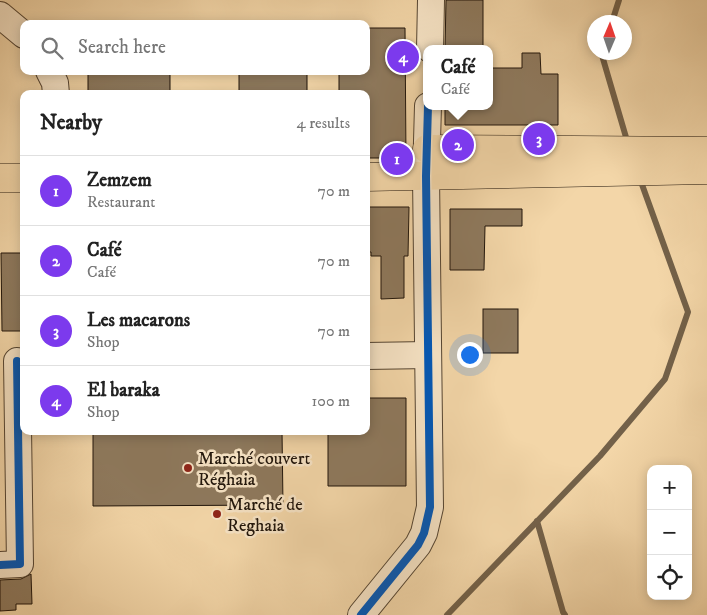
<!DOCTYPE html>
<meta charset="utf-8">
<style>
:root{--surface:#fff;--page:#f2f2f2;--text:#222;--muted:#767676;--line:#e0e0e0;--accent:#7c3aed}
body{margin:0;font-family:"IM FELL DW Pica",serif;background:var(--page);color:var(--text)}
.controls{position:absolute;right:15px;bottom:15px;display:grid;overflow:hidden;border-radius:10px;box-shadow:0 2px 12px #0003}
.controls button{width:45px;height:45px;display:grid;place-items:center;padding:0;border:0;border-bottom:1px solid var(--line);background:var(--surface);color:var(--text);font:25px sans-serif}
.compass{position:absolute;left:587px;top:15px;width:45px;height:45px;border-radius:50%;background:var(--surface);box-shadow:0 2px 12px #0003;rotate:2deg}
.you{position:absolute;left:469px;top:354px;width:18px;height:18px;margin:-12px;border:4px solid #fff;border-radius:50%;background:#1a73e8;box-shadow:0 0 0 8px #1a73e833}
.badge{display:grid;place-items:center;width:32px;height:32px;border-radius:50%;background:var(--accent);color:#fff;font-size:16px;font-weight:700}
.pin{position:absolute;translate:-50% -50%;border:2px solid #fff;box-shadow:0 1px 5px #0006}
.popup{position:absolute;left:423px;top:45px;width:70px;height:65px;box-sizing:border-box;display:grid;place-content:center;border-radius:10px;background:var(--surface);filter:drop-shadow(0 1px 4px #0005);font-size:16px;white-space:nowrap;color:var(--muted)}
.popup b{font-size:19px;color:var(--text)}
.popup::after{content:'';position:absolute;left:50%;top:100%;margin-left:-10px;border:10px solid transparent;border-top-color:var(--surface)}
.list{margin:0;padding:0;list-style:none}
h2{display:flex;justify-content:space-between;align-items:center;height:65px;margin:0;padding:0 20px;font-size:21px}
h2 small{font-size:16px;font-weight:400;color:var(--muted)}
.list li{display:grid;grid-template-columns:32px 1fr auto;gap:15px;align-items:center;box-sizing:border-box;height:70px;padding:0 20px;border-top:1px solid var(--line)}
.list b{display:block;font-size:19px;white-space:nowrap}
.list p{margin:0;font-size:16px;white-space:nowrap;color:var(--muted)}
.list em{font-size:16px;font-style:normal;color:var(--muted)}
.icon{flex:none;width:28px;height:28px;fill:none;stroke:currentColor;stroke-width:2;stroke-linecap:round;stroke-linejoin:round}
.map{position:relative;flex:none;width:707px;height:615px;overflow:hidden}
.search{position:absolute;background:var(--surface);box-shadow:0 2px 12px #0003;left:20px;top:20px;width:350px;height:55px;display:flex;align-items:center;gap:12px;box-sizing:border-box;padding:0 18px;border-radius:10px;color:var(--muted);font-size:19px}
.panel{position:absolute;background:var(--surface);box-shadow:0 2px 12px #0003;left:20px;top:90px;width:350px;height:345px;border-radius:10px}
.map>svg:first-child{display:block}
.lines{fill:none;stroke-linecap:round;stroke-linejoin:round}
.stream{stroke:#736149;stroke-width:6}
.building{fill:#8e795d;stroke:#20150b}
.minor-casing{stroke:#554532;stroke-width:28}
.major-casing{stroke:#20150b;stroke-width:29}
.minor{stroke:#f7e4c6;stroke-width:26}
.major{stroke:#f3d6a8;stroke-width:28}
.cycleway-casing{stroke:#f7e4c6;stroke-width:11}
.cycleway{stroke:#0057b8;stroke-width:8}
.poi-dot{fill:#8f2418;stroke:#f7e4c6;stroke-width:2}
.labels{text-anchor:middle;stroke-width:5;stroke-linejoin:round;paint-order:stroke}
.poi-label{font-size:18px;fill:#20150b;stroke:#f7e4c6;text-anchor:start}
</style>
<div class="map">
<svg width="707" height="615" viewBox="0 0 707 615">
<rect width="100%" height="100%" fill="#f3d6a8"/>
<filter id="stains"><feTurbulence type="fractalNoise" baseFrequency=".004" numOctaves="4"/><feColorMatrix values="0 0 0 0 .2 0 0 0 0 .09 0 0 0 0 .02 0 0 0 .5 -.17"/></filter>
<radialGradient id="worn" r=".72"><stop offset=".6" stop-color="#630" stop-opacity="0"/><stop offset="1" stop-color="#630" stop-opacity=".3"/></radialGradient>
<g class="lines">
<!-- stream -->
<g class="stream">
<path d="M612,22L619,0"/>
<path d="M601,52L628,144"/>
<path d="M537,521L563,612L565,615"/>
<path d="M447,615L600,456L665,379L688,312L640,179"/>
</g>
</g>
<!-- building -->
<g class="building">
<path d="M446,0H483V49H445Z"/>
<path d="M366,28H405L406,158H366V94H339V71H366Z"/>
<path d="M522,53H540L541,74H558V125H445V106H489V68H522Z"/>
<rect x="88" y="71" width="82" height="23"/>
<rect x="239" y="71" width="68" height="23"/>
<path d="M366,207H409L408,256H404V298L381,299V256H371V252H366Z"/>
<path d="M450,209H522V226H485L484,270H450Z"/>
<path d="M1,253H24V331H2Z"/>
<rect x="483" y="309" width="35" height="44"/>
<path d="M366,398H406V486H328V431H366Z"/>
<path d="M93,431H282L283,505L93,506Z"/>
<path d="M31,574L32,604H16V610L0,611V580L21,579Z"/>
</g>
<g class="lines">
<!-- minor casing -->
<g class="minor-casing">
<g id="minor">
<path d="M0,15L24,35"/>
<path d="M430,49L431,0"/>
<path d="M49,71L55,83L56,94"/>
<path d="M366,356L428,355"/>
<path d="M0,565L20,564L17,361"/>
<path d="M361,615L418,545L424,533L430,507L426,176L428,106"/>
</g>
</g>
<!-- major casing -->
<g class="major-casing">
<g id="major">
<path d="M427,149L707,151"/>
<path d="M366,177L707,170"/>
<path d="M0,178H24"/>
</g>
</g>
<!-- minor -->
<use href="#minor" class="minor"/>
<!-- major -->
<use href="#major" class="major"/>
<!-- cycleway casing -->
<g class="cycleway-casing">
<g id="cycleway">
<path d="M0,565L20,564L17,361"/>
<path d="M361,615L418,545L424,533L430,507L426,176L428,106"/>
</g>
</g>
<!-- cycleway -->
<use href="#cycleway" class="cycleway"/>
</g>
<!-- markers -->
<g class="poi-dot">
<circle cx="188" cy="468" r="5"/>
<circle cx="217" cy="514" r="5"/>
</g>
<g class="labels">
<!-- poi labels -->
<g class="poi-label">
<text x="198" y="464">Marché couvert<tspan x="198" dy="21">Réghaia</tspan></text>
<text x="227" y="510">Marché de<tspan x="227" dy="21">Reghaia</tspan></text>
</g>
</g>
<rect width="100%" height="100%" filter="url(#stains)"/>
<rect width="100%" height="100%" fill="url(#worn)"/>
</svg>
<div class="controls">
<button>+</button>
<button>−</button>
<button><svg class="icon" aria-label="locate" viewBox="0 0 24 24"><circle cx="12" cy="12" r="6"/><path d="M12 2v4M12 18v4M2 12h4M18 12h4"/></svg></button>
</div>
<svg class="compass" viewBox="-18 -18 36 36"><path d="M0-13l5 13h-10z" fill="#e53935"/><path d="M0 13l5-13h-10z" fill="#767676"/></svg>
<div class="you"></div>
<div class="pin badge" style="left:397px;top:159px">1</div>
<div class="pin badge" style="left:458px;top:145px">2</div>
<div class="popup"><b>Café</b>Café</div>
<div class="pin badge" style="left:539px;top:139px">3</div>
<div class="pin badge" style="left:403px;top:57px">4</div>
<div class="search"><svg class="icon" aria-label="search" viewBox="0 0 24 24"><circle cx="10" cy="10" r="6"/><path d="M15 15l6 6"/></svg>Search here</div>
<section class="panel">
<h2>Nearby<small>4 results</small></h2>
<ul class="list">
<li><span class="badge">1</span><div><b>Zemzem</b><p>Restaurant</p></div><em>70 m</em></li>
<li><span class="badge">2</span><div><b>Café</b><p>Café</p></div><em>70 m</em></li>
<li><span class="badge">3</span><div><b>Les macarons</b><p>Shop</p></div><em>70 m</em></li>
<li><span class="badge">4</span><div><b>El baraka</b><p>Shop</p></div><em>100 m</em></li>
</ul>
</section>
</div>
